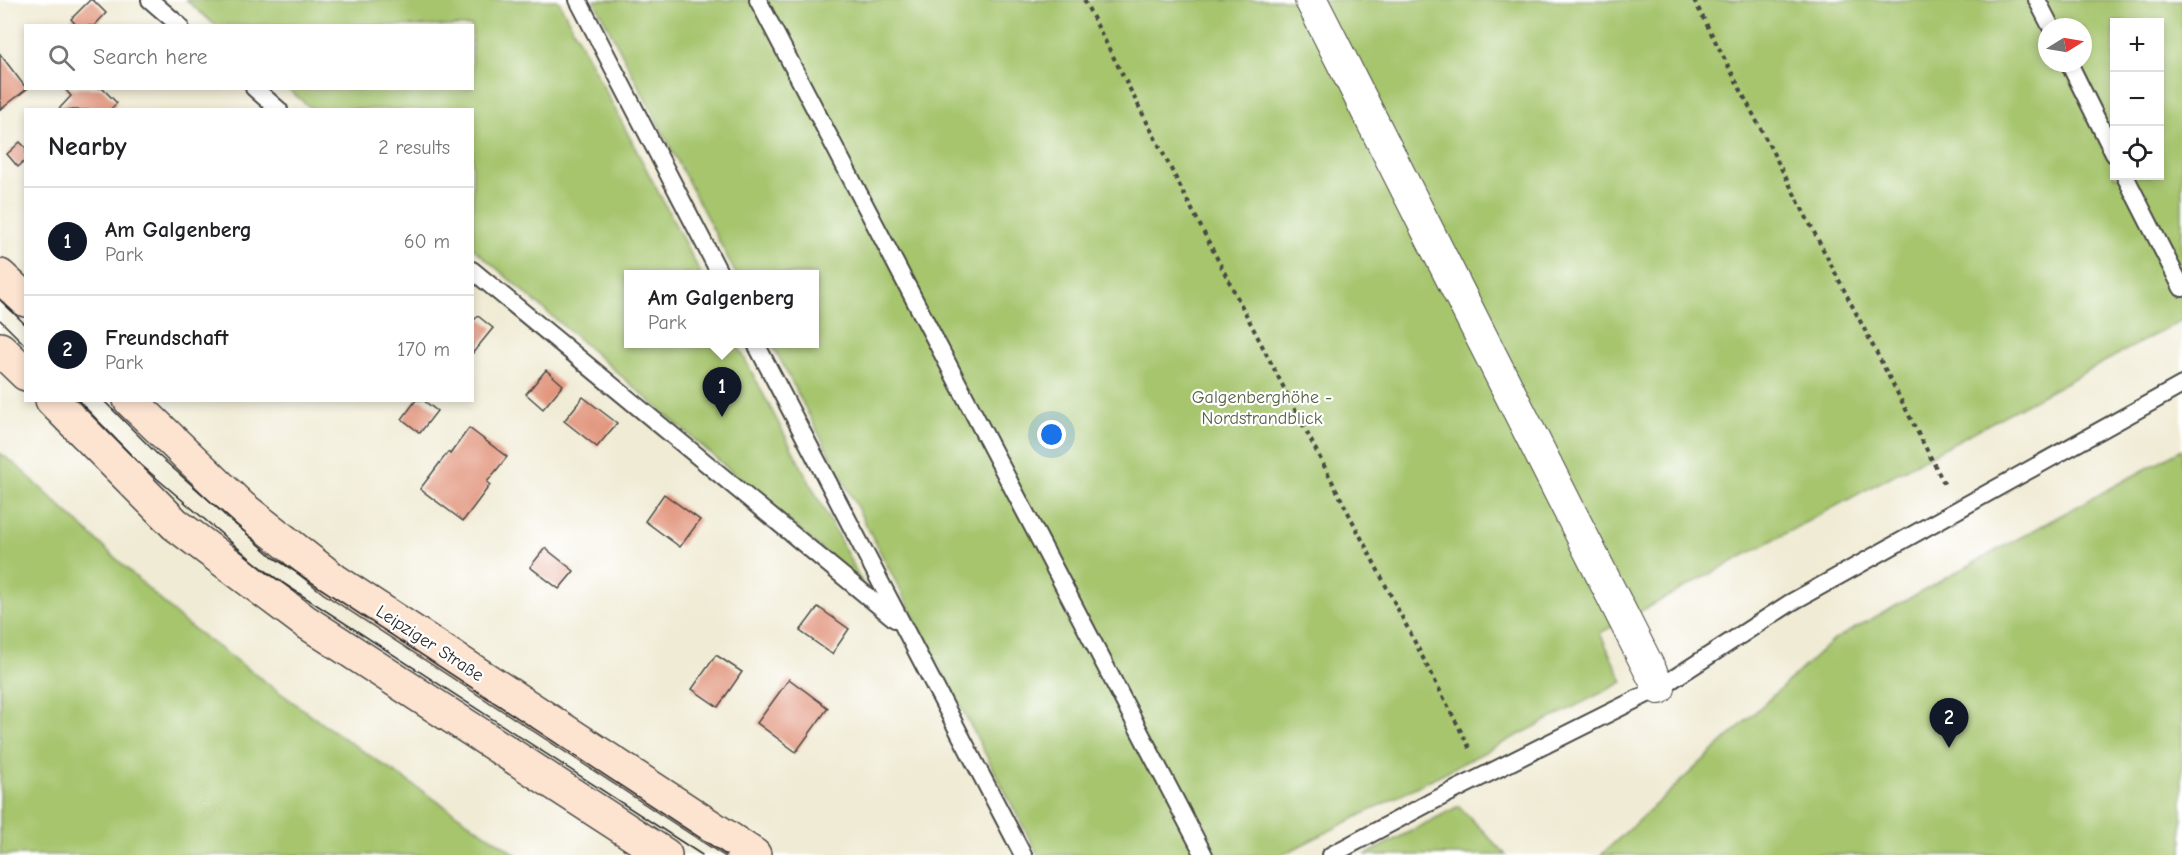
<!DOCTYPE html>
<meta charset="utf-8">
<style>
:root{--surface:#fff;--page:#f2f2f2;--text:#202124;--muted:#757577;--line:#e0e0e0;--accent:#111827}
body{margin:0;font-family:"Comic Neue",sans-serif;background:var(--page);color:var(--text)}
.controls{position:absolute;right:18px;top:18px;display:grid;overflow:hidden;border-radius:0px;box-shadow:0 3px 9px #0003}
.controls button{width:54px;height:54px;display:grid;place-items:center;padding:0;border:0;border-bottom:2px solid var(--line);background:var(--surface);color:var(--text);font:30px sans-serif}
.compass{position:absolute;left:2038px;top:18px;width:54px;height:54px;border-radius:50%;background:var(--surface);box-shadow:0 3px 9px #0003;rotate:79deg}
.you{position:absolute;left:1052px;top:435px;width:21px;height:21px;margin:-15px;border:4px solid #fff;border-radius:50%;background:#1a73e8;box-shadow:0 0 0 9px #1a73e833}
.badge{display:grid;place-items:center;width:39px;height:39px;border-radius:50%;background:var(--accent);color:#fff;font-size:20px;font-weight:700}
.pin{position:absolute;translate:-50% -50px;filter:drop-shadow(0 2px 3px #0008)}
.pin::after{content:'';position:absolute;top:32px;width:21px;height:18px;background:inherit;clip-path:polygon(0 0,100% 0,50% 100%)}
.popup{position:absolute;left:624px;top:270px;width:195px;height:78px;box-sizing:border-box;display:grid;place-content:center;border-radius:0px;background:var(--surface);filter:drop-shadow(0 2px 4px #0005);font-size:20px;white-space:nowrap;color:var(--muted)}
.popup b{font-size:22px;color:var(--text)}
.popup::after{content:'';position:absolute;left:50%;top:100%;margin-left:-12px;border:12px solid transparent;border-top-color:var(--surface)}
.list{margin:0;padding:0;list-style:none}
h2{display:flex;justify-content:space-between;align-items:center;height:78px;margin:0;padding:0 24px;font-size:26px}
h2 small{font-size:20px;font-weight:400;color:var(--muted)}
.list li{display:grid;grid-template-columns:39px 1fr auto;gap:18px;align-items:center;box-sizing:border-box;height:108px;padding:0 24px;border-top:2px solid var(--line)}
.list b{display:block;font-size:22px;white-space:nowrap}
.list p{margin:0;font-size:20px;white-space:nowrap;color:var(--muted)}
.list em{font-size:20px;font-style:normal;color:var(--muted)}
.icon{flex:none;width:33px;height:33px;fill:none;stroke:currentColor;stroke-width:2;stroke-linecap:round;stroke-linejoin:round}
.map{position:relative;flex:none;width:2182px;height:855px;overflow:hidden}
.search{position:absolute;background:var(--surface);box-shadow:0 3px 9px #0003;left:24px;top:24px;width:450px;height:66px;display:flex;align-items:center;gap:15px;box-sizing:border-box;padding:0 21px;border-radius:0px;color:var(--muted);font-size:22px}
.panel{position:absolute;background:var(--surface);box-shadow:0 3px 9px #0003;left:24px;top:108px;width:450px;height:294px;border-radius:0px}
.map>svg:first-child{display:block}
.green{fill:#a6c56d;stroke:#68784c;stroke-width:1.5;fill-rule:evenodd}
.building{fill:#e2967e}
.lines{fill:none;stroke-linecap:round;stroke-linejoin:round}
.service-casing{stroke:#494844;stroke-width:20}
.minor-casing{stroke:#494844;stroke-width:34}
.secondary-casing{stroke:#494844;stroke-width:36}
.path{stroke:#494844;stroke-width:4;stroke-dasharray:4.5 4.5;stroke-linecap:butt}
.service{stroke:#fff;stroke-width:16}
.minor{stroke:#fff;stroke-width:32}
.secondary{stroke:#fde4d1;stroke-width:33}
.tram{stroke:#2b2b2b;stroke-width:1.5}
.labels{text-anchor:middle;stroke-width:4.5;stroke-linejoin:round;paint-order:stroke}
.park-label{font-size:18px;fill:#566142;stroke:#fff}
.street-label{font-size:18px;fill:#2b2b2b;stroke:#fff}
</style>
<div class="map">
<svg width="2182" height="855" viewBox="0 0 2182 855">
<rect width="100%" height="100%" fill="#fff"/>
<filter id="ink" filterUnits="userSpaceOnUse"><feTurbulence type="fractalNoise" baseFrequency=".0167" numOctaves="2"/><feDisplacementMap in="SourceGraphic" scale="12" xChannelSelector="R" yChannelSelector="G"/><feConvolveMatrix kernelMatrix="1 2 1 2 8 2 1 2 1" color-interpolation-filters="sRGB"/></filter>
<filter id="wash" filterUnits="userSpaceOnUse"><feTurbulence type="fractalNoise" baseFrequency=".008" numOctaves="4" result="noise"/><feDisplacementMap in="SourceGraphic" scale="24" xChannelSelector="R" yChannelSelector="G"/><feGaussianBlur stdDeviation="1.35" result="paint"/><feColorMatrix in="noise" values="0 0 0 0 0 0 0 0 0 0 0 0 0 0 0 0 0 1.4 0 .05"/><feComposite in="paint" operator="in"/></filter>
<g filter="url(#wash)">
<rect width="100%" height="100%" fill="#f0ebd4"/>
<!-- green -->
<g class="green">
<path d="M186,0H558L701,274H629V344H737L864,586L473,248L472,110L312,109L288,89L472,88V26L215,25Z"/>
<path d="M594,0H2182V320L1600,633L1623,682L1282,855H1038L772,344H815V274H736ZM2114,22H2160V176H2114ZM2047,27H2083V63H2047Z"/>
<path d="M2182,449V855H1601L1833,640Z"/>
<path d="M0,453L15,464L185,623L323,724L517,855H0Z"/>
<path d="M1459,806L1506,855H1365Z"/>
</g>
<g id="blocks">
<!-- building -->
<g class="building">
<path d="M90,0H93L106,13L94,26H77L71,19Z"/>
<path d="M0,54L26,88H28L0,110Z"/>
<path d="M64,88H102L117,103L110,110H58L71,96Z"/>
<path d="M20,142L26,148V160L18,167L7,154Z"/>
<path d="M478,316L493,328L472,354V322Z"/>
<path d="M546,370L563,385L543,409L526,394Z"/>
<path d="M583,397L617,423L597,447L564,421Z"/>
<path d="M416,400H423L437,411L420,433L402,419Z"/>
<path d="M469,428L507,457L487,482L490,485L463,521L420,489L448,452L450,454Z"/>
<path d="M664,494L700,520L680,547L645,521Z"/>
<path d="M545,548L574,571L559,589L530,567Z"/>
<path d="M818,607L849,629L832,654L800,631Z"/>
<path d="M716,655L742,672L718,707L692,689Z"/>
<path d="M789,679L828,708L796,752L757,723Z"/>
</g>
</g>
</g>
<g filter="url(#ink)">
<use href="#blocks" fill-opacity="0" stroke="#494844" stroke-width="1.5"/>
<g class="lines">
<!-- service casing -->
<g class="service-casing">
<g id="service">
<path d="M150,0L180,26"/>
<path d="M578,0L720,274"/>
<path d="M758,0L1204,855"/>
<path d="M2037,0L2051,27"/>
<path d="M2069,63L2114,154"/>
<path d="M254,88L279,110"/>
<path d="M2125,176L2182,288"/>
<path d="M472,270L895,619"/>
<path d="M756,344L1023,855"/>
<path d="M1331,855L1429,803L1659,688L1790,603L2182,385"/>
</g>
</g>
<!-- minor casing -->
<g class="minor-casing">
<path id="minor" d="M1311,0L1659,688"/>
</g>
<!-- secondary casing -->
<g class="secondary-casing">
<g id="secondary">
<path d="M0,276L26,300"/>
<path d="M0,349L26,374"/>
<path d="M52,400L175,524L303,620L665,855"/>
<path d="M130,400L241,507L334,580L754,855"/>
</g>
</g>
<!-- path -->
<g class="path">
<path d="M1084,0L1471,751"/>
<path d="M1694,0L1946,487"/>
</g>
<!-- service -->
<use href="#service" class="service"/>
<!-- minor -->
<use href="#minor" class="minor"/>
<!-- secondary -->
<use href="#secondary" class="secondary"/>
<!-- tram -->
<g class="tram">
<path d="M0,300L26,325"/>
<path d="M0,320L26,346"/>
<path d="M78,400L140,464L266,572L702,855"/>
<path d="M103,400L158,455L273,557L726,855"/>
</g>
</g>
</g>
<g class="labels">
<!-- park labels -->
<g class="park-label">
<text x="1262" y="403">Galgenberghöhe -<tspan x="1262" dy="21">Nordstrandblick</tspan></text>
</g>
<!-- street labels -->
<g class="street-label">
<text transform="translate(430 643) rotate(33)" y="6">Leipziger Straße</text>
</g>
</g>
</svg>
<div class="controls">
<button>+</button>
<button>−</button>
<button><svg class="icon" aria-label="locate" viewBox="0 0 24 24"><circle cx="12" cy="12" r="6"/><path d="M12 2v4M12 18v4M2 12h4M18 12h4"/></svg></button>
</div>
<svg class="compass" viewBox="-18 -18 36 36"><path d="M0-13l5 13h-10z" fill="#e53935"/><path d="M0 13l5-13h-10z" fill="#757577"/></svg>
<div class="you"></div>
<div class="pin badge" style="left:722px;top:417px">1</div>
<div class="popup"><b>Am Galgenberg</b>Park</div>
<div class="pin badge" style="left:1949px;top:748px">2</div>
<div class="search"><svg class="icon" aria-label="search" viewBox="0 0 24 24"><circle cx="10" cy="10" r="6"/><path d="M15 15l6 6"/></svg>Search here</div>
<section class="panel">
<h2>Nearby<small>2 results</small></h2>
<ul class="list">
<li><span class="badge">1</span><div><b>Am Galgenberg</b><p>Park</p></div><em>60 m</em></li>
<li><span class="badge">2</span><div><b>Freundschaft</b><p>Park</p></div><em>170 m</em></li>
</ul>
</section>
</div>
